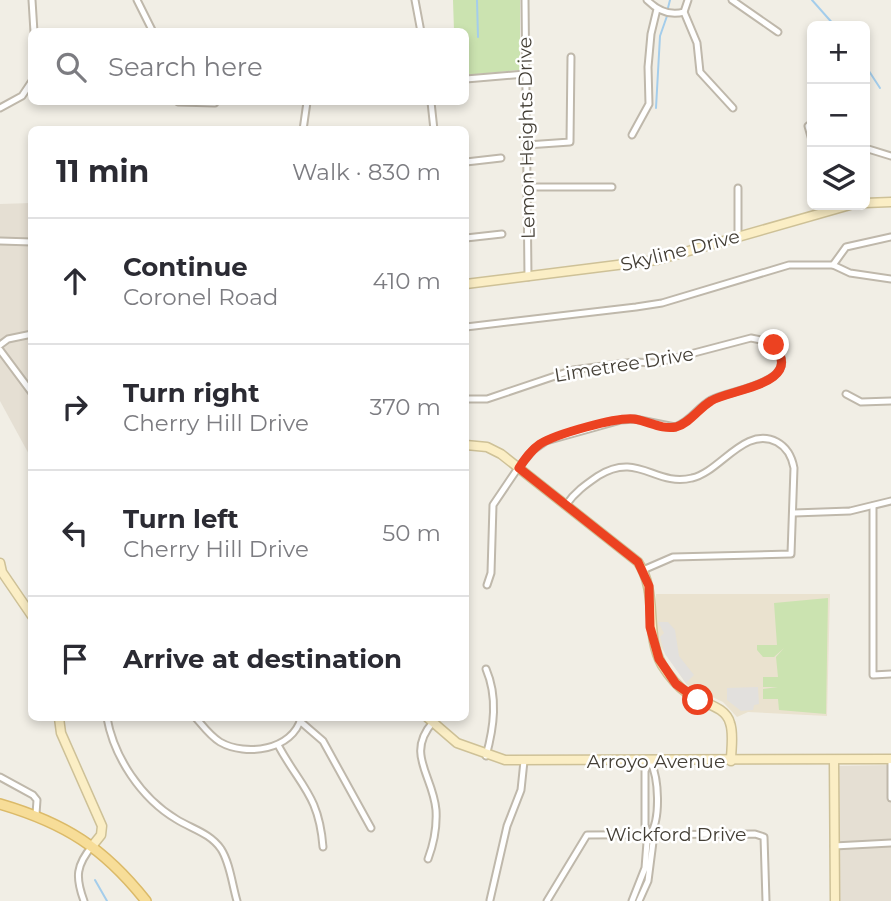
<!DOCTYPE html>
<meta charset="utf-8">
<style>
:root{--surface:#fff;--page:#f2f2f3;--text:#2b2b33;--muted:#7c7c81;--line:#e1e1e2}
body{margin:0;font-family:Montserrat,sans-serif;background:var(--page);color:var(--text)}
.controls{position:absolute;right:21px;top:21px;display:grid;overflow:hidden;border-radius:10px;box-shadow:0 4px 10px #0003}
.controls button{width:63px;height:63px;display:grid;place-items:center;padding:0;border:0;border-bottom:2px solid var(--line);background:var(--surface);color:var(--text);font:35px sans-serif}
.stop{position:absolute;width:21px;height:21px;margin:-16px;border:5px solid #ec4221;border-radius:50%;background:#fff}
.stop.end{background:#ec4221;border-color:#fff;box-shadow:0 2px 7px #0008}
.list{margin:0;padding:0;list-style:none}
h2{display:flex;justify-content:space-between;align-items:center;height:91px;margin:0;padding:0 28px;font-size:30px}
h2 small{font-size:23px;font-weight:400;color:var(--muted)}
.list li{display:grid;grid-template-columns:46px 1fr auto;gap:21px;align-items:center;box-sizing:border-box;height:126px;padding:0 28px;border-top:2px solid var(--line)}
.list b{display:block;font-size:26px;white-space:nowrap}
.list p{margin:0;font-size:23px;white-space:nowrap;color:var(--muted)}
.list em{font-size:23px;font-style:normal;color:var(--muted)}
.icon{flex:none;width:38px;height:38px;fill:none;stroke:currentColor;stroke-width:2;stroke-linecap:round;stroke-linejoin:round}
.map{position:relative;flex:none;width:891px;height:901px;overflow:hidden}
.search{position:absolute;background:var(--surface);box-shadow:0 4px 10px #0003;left:28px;top:28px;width:441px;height:77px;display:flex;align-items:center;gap:18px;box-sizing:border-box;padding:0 24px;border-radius:10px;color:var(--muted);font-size:26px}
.panel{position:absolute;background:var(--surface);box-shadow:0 4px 10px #0003;left:28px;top:126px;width:441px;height:595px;border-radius:10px}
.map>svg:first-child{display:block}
.residential{fill:#e5dfd3}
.education{fill:#eae2cf}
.green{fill:#cbe3b0}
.parking{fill:#e2e0dd}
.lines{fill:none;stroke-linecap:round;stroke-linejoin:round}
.stream{stroke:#a4cdeb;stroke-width:2}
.street-casing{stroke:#bfb8ab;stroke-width:9}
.secondary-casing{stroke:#cec197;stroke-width:11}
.primary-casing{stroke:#dbba69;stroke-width:12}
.street{stroke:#fff;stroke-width:5}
.secondary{stroke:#fbeec5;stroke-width:8}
.primary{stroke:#f7dd98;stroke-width:9}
.route{stroke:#ec4221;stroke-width:9}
.labels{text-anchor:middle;stroke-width:5;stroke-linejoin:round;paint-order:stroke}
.street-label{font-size:19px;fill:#433e35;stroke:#fff}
</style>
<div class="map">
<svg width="891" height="901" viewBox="0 0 891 901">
<rect width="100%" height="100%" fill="#f1eee5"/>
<!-- residential -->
<g class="residential">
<path d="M31,203V458L0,401V204Z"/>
<path d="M891,765V901H839L838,766Z"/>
</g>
<!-- education -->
<path class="education" d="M656,594H830L827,716L748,712L737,717L723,702L687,685L661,647L656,624Z"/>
<!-- green -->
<g class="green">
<path d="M453,0H520V70L466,75V32L454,31Z"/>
<path d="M828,598L826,714L779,710L778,699H763V689L778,687H763V677H778L776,657L784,648L774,657H763L757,650V645H777L774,603Z"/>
</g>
<!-- parking -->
<g class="parking">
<path d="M658,622H668L675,630L679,656L694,675L686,683L665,654L660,637L664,633Z"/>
<path d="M758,687L759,704L754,705L753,710L741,711L727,700V688Z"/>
</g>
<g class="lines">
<!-- stream -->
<g class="stream">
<path d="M477,0L478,37"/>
<path d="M812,0L835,26"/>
<path d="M668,8L670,0"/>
<path d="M865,65L880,88"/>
<path d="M656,108L660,36L667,16"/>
<path d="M95,880L107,901"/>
</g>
<!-- street casing -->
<g class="street-casing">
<g id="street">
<path d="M32,0L34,32"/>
<path d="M137,0L153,32"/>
<path d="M415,0L421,32"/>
<path d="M525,0L528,277"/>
<path d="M647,0C657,10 670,16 684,12L688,0"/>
<path d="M732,0L778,32"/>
<path d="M684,12L697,43L700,72L733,108"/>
<path d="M466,79L525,74"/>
<path d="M178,102L215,103"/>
<path d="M431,102L434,130"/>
<path d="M0,108L22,96L32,81"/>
<path d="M812,123L808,126L812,140"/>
<path d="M303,130L307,102"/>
<path d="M632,135L649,104L648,67L651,34L657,9"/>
<path d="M527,145L570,142L571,57"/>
<path d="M865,148L891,156"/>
<path d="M466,162L501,158"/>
<path d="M527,187H612"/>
<path d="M738,188V236"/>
<path d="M891,237L846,247L833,265L850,273L891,279"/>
<path d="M466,238L502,234"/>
<path d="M0,241L32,242"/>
<path d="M466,327L636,307L662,303L789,265H833"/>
<path d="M0,345L8,339L32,334"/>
<path d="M0,350L32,393"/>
<path d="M846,394L861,402L891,401"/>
<path d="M466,399H487L573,370L634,362L656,363L751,338L771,342C810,383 731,389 711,400C697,408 690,422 675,427L635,419L621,420L546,441L533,450L518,468L493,505L491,573L487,585"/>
<path d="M566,505C575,492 585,485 598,476C638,451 655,487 692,478C720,472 745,425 777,442C788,448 792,457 794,468L791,554L673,557L643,570"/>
<path d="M873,506V675L891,674"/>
<path d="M794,513L850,511L891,501"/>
<path d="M486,669C498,697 494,727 486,756"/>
<path d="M107,718C114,757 141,798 176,819C192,829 210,833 221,849C230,863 232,884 237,901"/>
<path d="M196,718C203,726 210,736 220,742C246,757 293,750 301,718"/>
<path d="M301,722L323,741L371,828"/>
<path d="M278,745C300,786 319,795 323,847"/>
<path d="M891,759V798"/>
<path d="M0,777L33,795L37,800L36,814"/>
<path d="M650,840L645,825V771L650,761C659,777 661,819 650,835"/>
<path d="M834,846L891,843"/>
<path d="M428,859C434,843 437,827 436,810C433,775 405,754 433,722"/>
<path d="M490,900L507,826L521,790L524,761"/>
<path d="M84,901C75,877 76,865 93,845"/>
<path d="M547,901L587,835L755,834L764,837L766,901"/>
<path d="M632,901L645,868L647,842L650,840L653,842L648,881L639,901"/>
</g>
</g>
<!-- secondary casing -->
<g class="secondary-casing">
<g id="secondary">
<path d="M865,203L891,202"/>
<path d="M466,284L657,260L850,205"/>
<path d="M466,445L487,447L501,454L638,562C659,593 644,633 662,665C669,676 677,686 687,693C701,704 725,705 730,723C734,734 731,749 731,761"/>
<path d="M0,563L2,572L32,616"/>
<path d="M59,718L61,733L102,826L101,835L93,845"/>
<path d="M428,718L457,743L505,760L891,759"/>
<path d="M834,760L835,901"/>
</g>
</g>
<!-- primary casing -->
<g class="primary-casing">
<path id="primary" d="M0,804C65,823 104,848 146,901"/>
</g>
<!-- street -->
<use href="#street" class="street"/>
<!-- secondary -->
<use href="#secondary" class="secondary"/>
<!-- primary -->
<use href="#primary" class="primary"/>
</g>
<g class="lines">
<!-- route -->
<path class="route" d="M698,700L676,684L659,659L650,627L649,586L638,562L519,468C525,459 531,450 540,444C556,434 616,417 634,419C648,421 662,430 676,427C690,423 699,408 711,401C730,389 805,385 774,345"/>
</g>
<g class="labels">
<!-- street labels -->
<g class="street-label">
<text transform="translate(526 138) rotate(-91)" y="7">Lemon Heights Drive</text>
<text transform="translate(680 250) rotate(-14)" y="7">Skyline Drive</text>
<text transform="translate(624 364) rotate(-9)" y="7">Limetree Drive</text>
<text x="656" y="768">Arroyo Avenue</text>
<text x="676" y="841">Wickford Drive</text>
</g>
</g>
</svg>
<div class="controls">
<button>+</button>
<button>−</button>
<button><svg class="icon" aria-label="layers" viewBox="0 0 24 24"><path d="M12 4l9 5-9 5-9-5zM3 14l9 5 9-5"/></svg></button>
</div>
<div class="stop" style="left:698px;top:700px"></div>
<div class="stop end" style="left:774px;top:345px"></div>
<div class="search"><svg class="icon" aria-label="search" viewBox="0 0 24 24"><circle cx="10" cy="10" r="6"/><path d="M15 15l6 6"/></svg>Search here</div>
<section class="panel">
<h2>11 min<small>Walk · 830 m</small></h2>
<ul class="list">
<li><svg class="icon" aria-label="ahead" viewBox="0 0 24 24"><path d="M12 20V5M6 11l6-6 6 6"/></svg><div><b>Continue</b><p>Coronel Road</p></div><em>410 m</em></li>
<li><svg class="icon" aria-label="right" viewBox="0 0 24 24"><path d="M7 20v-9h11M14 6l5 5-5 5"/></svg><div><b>Turn right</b><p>Cherry Hill Drive</p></div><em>370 m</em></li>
<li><svg class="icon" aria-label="left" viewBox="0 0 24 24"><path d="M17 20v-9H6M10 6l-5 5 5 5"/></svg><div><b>Turn left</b><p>Cherry Hill Drive</p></div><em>50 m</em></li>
<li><svg class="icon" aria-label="arrive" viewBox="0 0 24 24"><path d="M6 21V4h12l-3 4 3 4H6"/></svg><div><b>Arrive at destination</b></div></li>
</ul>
</section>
</div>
